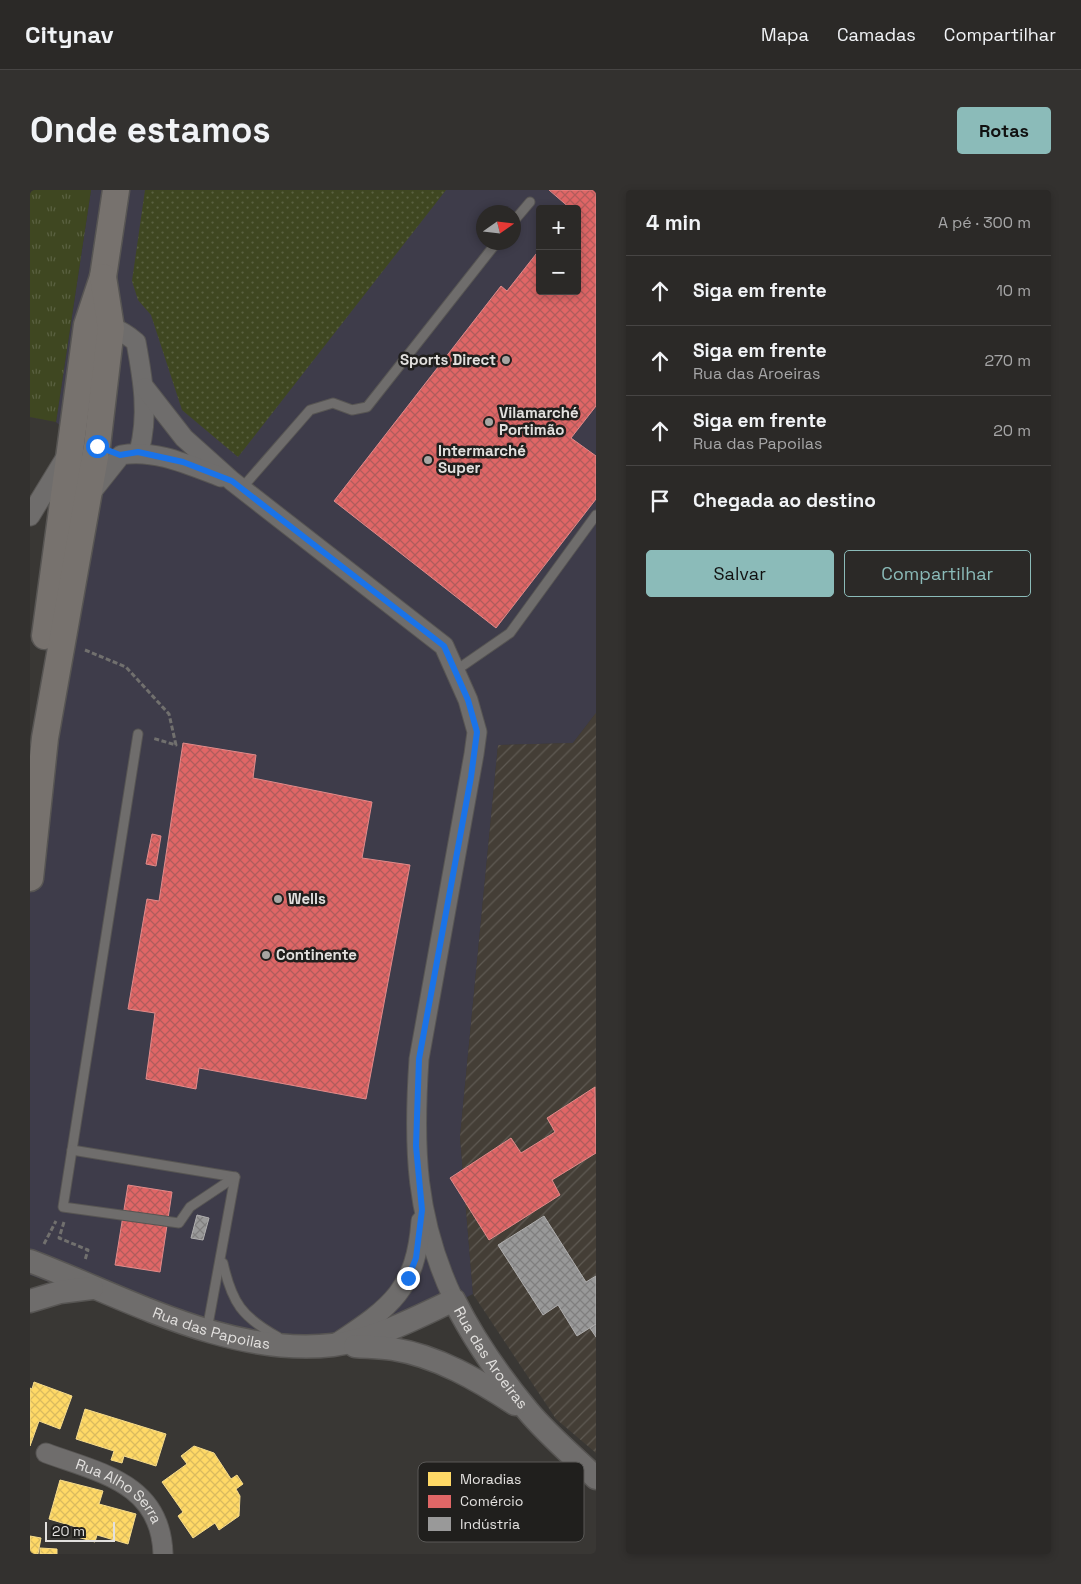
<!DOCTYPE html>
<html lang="pt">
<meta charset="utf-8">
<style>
:root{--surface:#2b2927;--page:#33312f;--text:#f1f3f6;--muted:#a6a6a7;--line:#474544;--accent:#8bbbb9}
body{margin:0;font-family:"Space Grotesk",sans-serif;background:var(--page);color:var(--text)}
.controls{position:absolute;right:15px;top:15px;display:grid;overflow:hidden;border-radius:5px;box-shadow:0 2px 8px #0003}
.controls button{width:45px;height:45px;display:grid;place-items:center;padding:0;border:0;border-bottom:1px solid var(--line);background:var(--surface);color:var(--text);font:25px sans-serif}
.compass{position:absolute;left:446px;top:15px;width:45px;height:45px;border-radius:50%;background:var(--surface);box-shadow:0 2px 8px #0003;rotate:76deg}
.scale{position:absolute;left:15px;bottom:12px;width:70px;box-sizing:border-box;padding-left:5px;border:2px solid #e2e0de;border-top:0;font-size:14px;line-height:18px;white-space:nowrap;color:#e2e0de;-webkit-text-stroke:4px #201f1d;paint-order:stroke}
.stop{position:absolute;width:15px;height:15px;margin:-11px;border:4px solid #1a73e8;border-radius:50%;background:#fff}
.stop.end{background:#1a73e8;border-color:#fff;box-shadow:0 1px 5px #0008}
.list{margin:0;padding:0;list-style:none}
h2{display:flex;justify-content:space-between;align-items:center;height:65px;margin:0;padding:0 20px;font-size:21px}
h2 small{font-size:16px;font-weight:400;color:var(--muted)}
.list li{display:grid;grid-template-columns:32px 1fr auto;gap:15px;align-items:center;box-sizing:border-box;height:70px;padding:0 20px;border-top:1px solid var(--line)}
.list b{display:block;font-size:19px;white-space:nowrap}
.list p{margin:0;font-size:16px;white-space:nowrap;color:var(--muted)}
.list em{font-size:16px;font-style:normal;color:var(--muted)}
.actions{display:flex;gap:10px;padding:15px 20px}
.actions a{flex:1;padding:11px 0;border:1px solid var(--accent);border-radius:5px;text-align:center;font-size:18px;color:var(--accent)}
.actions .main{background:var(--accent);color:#111}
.icon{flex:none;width:28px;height:28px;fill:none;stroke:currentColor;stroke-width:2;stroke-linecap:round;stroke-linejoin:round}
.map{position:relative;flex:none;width:566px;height:1364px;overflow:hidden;border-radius:5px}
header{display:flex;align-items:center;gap:30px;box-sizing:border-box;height:70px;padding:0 25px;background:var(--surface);border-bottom:1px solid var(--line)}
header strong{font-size:24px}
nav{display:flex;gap:28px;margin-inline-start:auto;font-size:18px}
.intro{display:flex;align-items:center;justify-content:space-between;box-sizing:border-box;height:120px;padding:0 30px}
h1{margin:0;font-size:35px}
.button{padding:12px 22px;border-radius:5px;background:var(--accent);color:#111;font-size:18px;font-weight:700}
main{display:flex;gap:30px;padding:0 30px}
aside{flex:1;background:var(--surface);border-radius:5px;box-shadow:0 2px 8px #0003}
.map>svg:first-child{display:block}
.commercial{fill:#3e3c4a;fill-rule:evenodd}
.industrial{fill:url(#industrial-furrows)}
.grass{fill:url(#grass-tufts)}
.park{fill:url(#park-dots)}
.homes{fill:url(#homes-cross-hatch);stroke:#f6db8a}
.shops{fill:url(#shops-cross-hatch);stroke:#e18b8a}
.industry{fill:url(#industry-cross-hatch);stroke:#afaeae}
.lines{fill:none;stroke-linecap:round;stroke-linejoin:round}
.service-casing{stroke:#575553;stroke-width:11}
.minor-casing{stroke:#575553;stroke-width:21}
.tertiary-casing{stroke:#575553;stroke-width:25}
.secondary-casing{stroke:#575553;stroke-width:29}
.path{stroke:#71706e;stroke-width:3;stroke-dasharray:5 2.5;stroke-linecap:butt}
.service{stroke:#6f6d6c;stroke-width:9}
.minor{stroke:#6f6d6c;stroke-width:19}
.tertiary{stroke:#6f6d6c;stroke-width:22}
.secondary{stroke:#77726e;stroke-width:26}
.route{stroke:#1a73e8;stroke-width:6}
.poi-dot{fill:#a7a5a2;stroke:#201f1d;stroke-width:2}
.labels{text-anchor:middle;stroke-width:5;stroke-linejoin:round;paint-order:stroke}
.poi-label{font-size:15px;font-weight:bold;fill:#e2e0de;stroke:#201f1d;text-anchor:start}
.street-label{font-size:15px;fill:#e2e0de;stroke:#201f1d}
.key{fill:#201f1d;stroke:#5a5957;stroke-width:1}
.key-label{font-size:14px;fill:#e2e0de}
</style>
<header>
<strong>Citynav</strong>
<nav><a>Mapa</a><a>Camadas</a><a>Compartilhar</a></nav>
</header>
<div class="intro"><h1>Onde estamos</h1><a class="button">Rotas</a></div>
<main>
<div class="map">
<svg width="566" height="1364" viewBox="0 0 566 1364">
<defs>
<pattern id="industrial-furrows" width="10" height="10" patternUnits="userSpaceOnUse" patternTransform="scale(1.25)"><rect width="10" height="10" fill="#443e36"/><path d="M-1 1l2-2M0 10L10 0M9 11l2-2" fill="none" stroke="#5f5a53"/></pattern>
<pattern id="grass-tufts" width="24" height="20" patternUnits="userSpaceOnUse" patternTransform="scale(1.25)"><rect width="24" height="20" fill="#3f4721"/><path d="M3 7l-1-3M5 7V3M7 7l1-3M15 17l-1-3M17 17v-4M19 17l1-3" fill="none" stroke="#5a6141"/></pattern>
<pattern id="park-dots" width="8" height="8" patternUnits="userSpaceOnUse" patternTransform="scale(1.25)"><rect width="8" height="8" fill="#3f4721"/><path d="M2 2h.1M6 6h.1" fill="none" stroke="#5a6141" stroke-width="1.8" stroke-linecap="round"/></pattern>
<pattern id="homes-cross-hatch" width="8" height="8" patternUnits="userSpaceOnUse" patternTransform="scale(1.25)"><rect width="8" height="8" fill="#ffd966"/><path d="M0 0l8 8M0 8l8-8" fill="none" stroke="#dabb5f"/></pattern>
<pattern id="shops-cross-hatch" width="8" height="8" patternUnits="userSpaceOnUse" patternTransform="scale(1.25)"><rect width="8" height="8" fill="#e06666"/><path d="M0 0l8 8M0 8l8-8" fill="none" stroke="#b15c5c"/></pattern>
<pattern id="industry-cross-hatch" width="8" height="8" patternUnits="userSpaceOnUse" patternTransform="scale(1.25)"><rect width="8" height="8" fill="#999"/><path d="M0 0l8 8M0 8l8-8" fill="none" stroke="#807f7f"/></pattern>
</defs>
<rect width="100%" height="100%" fill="#393734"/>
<!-- commercial -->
<path class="commercial" d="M61,0H566V523L543,553L468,555L430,947L443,1104L386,1133L312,1157L109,1126L0,1085V688L54,259L26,232ZM510,19H547V101H510ZM453,22H483V52H453Z"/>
<!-- industrial -->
<path class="industrial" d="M566,523V1263L526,1229L443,1104L430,947L468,555L543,553Z"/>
<!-- grass -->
<path class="grass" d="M0,0H61L26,232L0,227Z"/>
<!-- park -->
<path class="park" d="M115,0H416L208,267L152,220L121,125L108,110L102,91Z"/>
<!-- homes -->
<g class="homes">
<path d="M4,1192L42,1206L30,1239L9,1231L0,1256V1198L2,1199Z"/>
<path d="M55,1219L136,1244L126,1276L94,1266L92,1273L81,1270L84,1261L46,1249Z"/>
<path d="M164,1256L184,1263L201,1289L207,1285L213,1294L206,1299L210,1306L209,1326L189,1340L185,1333L163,1348L148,1326L153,1322L132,1292L157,1274L151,1266Z"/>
<path d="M30,1290L73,1301L69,1314L106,1324L98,1354L67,1345L65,1352L44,1346L46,1337L19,1329Z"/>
<path d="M0,1346L11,1348L8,1364H0Z"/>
<path d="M10,1358L27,1359V1364H10Z"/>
</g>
<!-- shops -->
<g class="shops">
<path d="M519,0H566V216L541,248L566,266V309L466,438L304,311L471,96L477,101L510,59V101H547V19H541Z"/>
<path d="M153,553L226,565L223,588L342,612L332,668L380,675L336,909L169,878L166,899L116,889L125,823L98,819L117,709L129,711Z"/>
<path d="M122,644L131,646L126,676L116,674Z"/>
<path d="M565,897L566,963L522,990L530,1005L459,1050L420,988L481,948L491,963L525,942L517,928Z"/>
<path d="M98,995L142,1002L130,1082L85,1075Z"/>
</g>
<!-- industry -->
<g class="industry">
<path d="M167,1025L179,1028L173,1050L161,1048Z"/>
<path d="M514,1026L556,1092L566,1086V1134L547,1146L528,1115L513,1125L468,1055Z"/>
<path d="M566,1134V1147L560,1138Z"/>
</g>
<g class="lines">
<!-- service casing -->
<g class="service-casing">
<g id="service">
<path d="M483,32L500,12"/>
<path d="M212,298L280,220L303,213L322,220L337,217L467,52"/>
<path d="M425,481L480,443L566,325"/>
<path d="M108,544L42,960L205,987L177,1140"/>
<path d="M42,960L33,1017L149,1033L160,1017L205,987"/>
<path d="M193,1073C202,1113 212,1127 248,1147"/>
</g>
</g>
<!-- minor casing -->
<g class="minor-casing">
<g id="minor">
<path d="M69,142C87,136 92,141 106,152C113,190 119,225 109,262"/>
<path d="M115,198L154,248L202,291L414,456L438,510L447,542L444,564L389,869C383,958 385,1028 424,1110"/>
<path d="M60,304L91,265C125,259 159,275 191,287"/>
<path d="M0,326L36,267"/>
<path d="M308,1152C361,1117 386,1099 391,1031"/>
<path id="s1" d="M16,1263C70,1283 131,1293 133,1364"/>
</g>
</g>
<!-- tertiary casing -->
<g class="tertiary-casing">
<g id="tertiary">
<path id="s2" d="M0,1071C95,1107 199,1167 303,1155C347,1149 385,1128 424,1110C444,1150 469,1186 498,1221C518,1245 543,1266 566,1288"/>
<path d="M0,1111L30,1102L62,1098"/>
<path d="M325,1156C337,1157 351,1157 363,1159C407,1166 448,1190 485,1214"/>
</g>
</g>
<!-- secondary casing -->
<g class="secondary-casing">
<g id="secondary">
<path d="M15,446L57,135L73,87L86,0"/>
<path d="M0,688L15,548L67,256L81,138L73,87"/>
</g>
</g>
<!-- path -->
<g class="path">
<path d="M55,460L96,477L139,524L146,555L122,548"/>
<path d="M34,1032L29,1048L58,1060L55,1070"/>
<path d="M14,1054L26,1031"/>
</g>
<!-- service -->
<use href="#service" class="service"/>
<!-- minor -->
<use href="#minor" class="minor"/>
<!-- tertiary -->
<use href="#tertiary" class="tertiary"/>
<!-- secondary -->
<use href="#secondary" class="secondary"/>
</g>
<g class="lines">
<!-- route -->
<path class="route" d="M67,256L90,265L108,262L153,272L202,291L414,456L438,510L447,542L441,587L389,869L386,956L392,1020L386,1068L378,1088"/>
</g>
<!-- markers -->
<g class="poi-dot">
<circle cx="476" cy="170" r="5"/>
<circle cx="459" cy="232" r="5"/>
<circle cx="398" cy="270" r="5"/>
<circle cx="248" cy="709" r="5"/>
<circle cx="236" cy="765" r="5"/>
</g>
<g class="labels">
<!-- poi labels -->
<g class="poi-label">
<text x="466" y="175" text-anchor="end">Sports Direct</text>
<text x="469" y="228">Vilamarché<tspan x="469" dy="17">Portimão</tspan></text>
<text x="408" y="266">Intermarché<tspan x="408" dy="17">Super</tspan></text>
<text x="258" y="714">Wells</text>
<text x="246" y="770">Continente</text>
</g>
<!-- street labels -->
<g class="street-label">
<text dy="5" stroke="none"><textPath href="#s2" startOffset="194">Rua das Papoilas</textPath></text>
<text dy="5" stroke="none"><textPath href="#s2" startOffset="516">Rua das Aroeiras</textPath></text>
<text dy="5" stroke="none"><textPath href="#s1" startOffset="84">Rua Alho Serra</textPath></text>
</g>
</g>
<!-- legend -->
<rect x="388" y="1272" width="166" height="80" rx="8" class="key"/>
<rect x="398" y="1282" width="23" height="14" fill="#ffd966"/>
<rect x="398" y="1305" width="23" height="13" fill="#e06666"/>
<rect x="398" y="1327" width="23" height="14" fill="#999"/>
<g class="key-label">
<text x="430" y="1294">Moradias</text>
<text x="430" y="1316">Comércio</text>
<text x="430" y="1339">Indústria</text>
</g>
</svg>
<div class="controls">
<button>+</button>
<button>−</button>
</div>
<svg class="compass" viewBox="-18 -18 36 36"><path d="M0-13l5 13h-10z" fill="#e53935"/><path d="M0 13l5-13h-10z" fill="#a6a6a7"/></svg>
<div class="scale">20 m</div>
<div class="stop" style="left:67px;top:256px"></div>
<div class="stop end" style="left:378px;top:1088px"></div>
</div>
<aside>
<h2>4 min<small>A pé · 300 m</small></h2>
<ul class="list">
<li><svg class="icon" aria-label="ahead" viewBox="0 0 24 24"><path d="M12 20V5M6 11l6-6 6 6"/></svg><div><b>Siga em frente</b></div><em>10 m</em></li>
<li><svg class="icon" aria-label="ahead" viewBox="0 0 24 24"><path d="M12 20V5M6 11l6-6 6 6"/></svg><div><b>Siga em frente</b><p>Rua das Aroeiras</p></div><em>270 m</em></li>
<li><svg class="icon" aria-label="ahead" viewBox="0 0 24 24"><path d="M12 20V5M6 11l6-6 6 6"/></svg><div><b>Siga em frente</b><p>Rua das Papoilas</p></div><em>20 m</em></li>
<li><svg class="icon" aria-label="arrive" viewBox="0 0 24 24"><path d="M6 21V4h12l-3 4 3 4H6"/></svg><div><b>Chegada ao destino</b></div></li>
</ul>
<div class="actions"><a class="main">Salvar</a><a>Compartilhar</a></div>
</aside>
</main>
